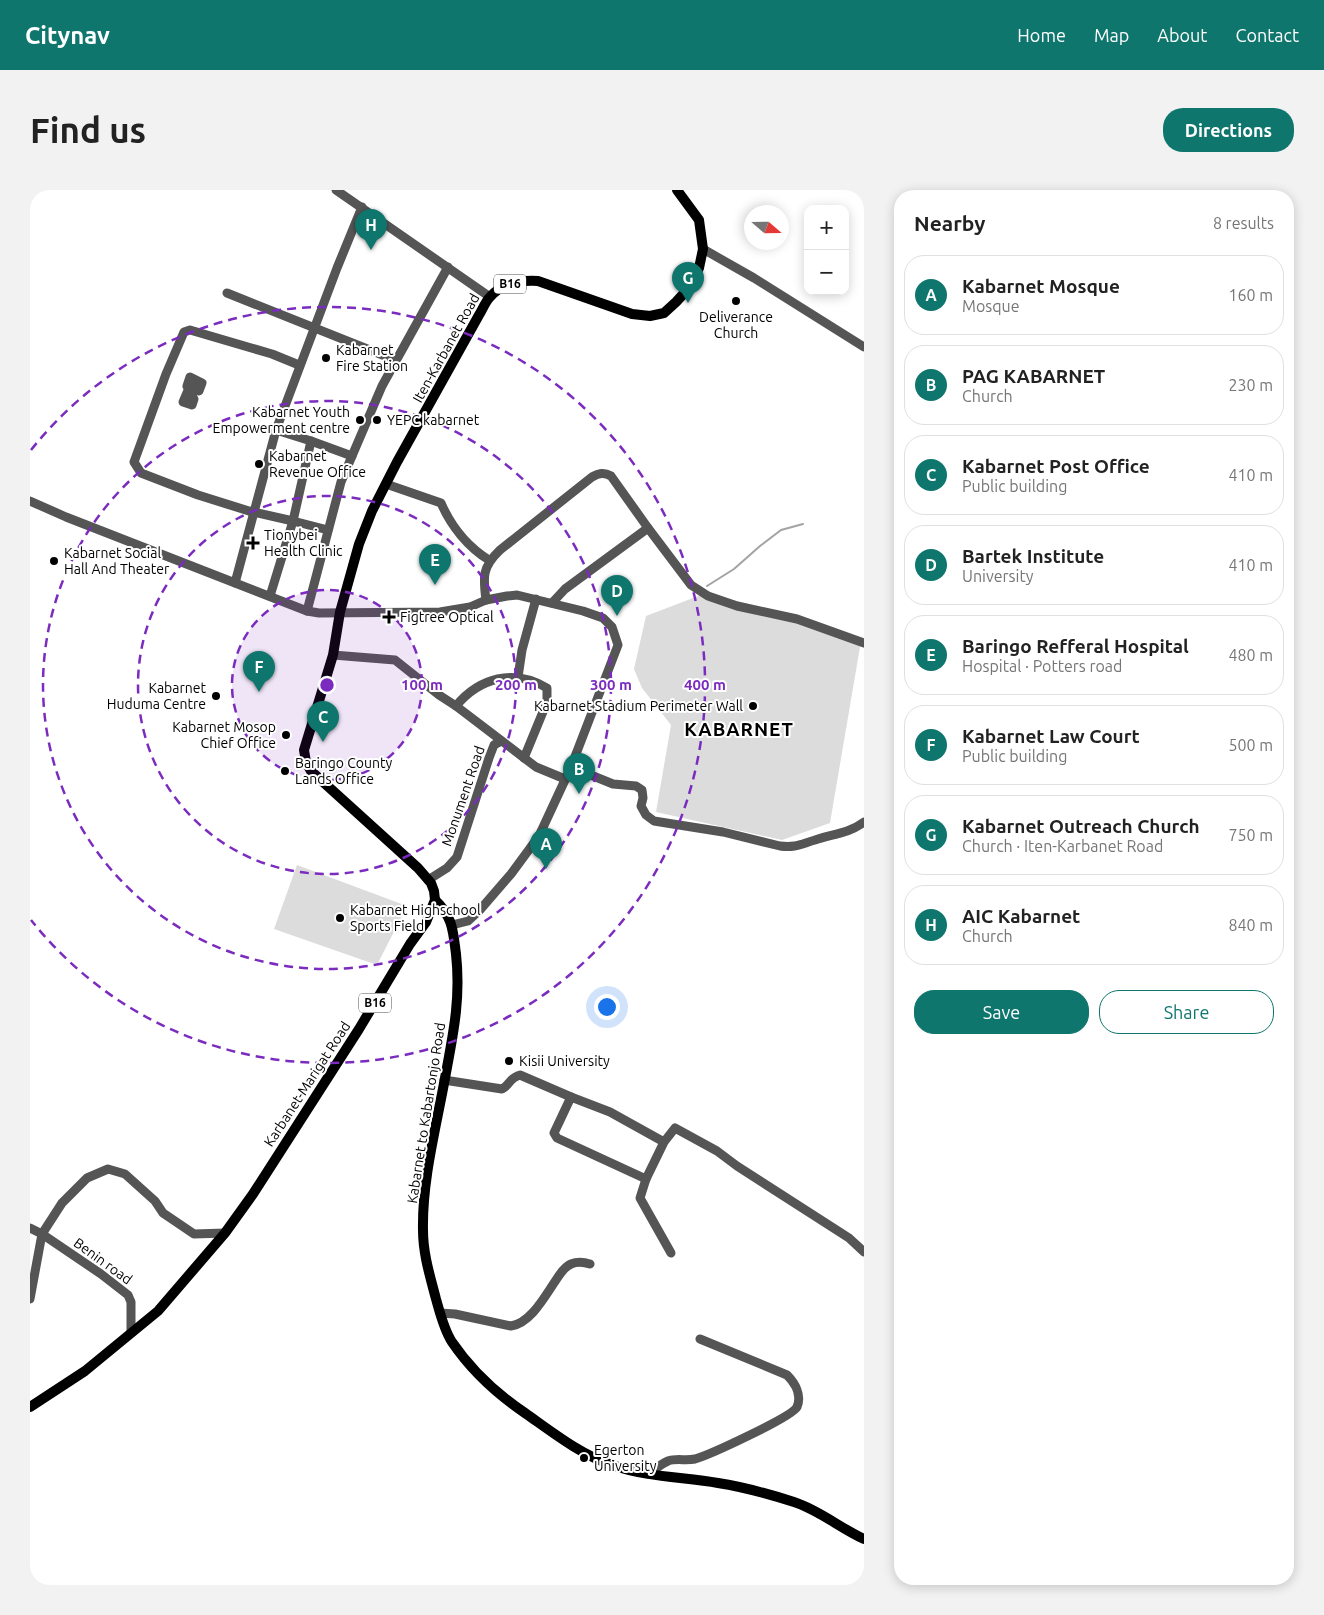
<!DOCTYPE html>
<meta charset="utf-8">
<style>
:root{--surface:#fff;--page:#f2f2f2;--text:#222;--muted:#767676;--line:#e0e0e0;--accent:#0f766e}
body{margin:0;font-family:Ubuntu,sans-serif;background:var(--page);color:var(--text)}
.controls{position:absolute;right:15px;top:15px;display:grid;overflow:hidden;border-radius:10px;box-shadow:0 2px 12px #0003}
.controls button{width:45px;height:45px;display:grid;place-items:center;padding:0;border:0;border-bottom:1px solid var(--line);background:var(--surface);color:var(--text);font:25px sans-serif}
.compass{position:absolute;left:714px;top:15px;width:45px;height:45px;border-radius:50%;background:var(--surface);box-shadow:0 2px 12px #0003;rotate:110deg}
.you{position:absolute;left:576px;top:816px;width:18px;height:18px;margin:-12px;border:4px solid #fff;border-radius:50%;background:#1a73e8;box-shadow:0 0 0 8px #1a73e833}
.badge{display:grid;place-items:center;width:32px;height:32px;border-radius:50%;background:var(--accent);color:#fff;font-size:16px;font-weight:700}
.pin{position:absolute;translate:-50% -41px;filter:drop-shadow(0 1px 2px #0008)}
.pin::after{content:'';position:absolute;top:26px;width:18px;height:15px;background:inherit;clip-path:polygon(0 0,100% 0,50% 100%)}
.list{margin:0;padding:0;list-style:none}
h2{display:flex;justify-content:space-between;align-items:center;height:65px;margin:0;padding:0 20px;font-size:21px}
h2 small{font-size:16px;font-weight:400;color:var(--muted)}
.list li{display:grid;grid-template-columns:32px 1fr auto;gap:15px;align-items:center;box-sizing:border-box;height:80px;margin:0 10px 10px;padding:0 10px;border:1px solid var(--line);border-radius:20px}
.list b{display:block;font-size:19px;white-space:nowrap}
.list p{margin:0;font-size:16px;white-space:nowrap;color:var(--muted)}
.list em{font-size:16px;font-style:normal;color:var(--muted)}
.actions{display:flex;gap:10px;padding:15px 20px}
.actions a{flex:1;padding:11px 0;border:1px solid var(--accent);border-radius:20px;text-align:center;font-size:18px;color:var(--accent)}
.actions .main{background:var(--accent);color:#fff}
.map{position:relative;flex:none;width:834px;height:1395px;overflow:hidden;border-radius:20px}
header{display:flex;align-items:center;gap:30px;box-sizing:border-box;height:70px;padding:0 25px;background:var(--accent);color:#fff}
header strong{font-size:24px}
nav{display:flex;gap:28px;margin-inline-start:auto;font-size:18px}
.intro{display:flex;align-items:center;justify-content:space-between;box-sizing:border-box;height:120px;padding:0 30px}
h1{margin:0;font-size:35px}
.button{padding:12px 22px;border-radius:20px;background:var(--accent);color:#fff;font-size:18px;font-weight:700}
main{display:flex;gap:30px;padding:0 30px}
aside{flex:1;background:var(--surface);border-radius:20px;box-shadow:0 2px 12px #0003}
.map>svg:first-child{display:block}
.green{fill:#dcdcdc}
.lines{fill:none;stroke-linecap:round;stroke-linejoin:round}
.stream{stroke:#a3a3a3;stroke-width:2}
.minor{stroke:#555;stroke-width:9}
.major{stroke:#000;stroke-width:10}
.ring{fill:none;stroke:#7b2cbf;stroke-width:2.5;stroke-dasharray:9 6}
.poi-dot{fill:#000;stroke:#fff;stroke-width:2}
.labels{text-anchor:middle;stroke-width:4;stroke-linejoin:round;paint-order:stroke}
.shield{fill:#fff;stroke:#4c4c4c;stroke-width:1}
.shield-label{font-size:12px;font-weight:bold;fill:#000}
.poi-label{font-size:14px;fill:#000;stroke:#fff;text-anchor:start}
.street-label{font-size:14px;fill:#000;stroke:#fff}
.district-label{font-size:19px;font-weight:bold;letter-spacing:1px;fill:#000;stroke:#fff}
.centre{fill:#7b2cbf;stroke:#fff;stroke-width:2.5}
.ring-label{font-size:15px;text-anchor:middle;font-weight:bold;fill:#7b2cbf;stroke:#fff;stroke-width:4;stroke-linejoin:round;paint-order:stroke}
</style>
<header>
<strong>Citynav</strong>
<nav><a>Home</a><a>Map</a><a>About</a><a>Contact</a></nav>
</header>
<div class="intro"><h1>Find us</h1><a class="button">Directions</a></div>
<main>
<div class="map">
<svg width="834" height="1395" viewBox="0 0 834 1395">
<rect width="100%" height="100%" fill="#fff"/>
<!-- green -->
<g class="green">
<path d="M676,403L731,417L831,451L800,633L752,650L626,622L641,535L612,498L604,479L616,426Z"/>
<path d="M267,675L377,716L347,775L244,739Z"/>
</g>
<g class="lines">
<!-- stream -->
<path class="stream" d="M677,396L704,379L730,356L751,340L773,334"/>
<!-- minor -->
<g class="minor">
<path d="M306,0L460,107"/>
<path d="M673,59L724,88L834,157"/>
<path d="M197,103L365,170"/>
<path d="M269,175L242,164L160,140L154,142L136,184L104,272L111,283L168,305L219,321L263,331L298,340"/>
<path d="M160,187L172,193L169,201L157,196Z"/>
<path d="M159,198L164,201L161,208L164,209L162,215L153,212Z"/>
<path d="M246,240L281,251L322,266L311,292L277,421"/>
<path d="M322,266L352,196L418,77"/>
<path d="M356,294L411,313C421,336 438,357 459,370"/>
<path d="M0,311L36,327L277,421L289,423L410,422L440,417L456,410L477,406L487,405L553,421L573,428L582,437L588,455L541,577L509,646L481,684L449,721L438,731L422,735"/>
<path d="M205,393L246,240L307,78L332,17"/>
<path d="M240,406L263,331L281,251"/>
<path d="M456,410C453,387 452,377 470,360L562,287C569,283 574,282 581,286L618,338"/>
<path d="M522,413L535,399L618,338L661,395L678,406L707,416L767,429L834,453"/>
<path d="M303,465L365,470L409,505L426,516L506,577L535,589"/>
<path d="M488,487L492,460L506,409"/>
<path d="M426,516C449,488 484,478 517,498V512L494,568"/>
<path d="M541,577L583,594L606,596L612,600L613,608L611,616L616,625L624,631L693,642L750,656C765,658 771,654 785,650C802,644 818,644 834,632"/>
<path d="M398,690L417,678L427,667L459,568L464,555L471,551"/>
<path d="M414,890L472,899C480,895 479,888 490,885L541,907"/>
<path d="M634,952L616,989L527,948L524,943L541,907L580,922L634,952L645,938L687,961L707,976L819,1048L834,1062"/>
<path d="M616,989L610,1008L641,1063"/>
<path d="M0,1038L12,1044L71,1084L98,1105L101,1112V1143"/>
<path d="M0,1109L12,1044L32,1013L57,988L78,979L95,984L125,1011L133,1023L164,1044L195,1043"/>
<path d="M410,1123L425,1124L481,1136C501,1133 515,1106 526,1090C530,1084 534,1077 541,1074C548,1071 554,1072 560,1074"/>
<path d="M618,1284C624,1280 631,1274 638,1271C646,1268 656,1271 665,1269C679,1265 762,1227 767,1217C772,1205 765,1193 757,1185L670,1149"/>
</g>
<!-- major -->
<g class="major">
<path d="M405,710C423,727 423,741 426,764C431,809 423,845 415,888C406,938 392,990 393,1040C393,1064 400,1086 406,1109C410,1123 414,1140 422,1152C441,1180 467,1204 495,1223C522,1242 551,1265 582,1275C616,1287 653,1287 688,1293C714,1297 739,1304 764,1312C789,1320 810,1338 834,1349"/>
<path d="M0,1217L55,1181L128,1121L195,1043L223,1004L329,839L380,754L396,732L405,710L404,701L401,693L388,678L281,581L276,572L274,560L303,465L310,422L329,354L342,321L367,272L449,125C453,119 455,112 460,107C472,93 491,90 508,91L602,124L620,126L634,123L646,112L658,99L669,78L673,59L669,30L647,0"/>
</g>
</g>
<!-- distance rings -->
<circle cx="297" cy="495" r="95" fill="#7b2cbf" fill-opacity=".12"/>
<g class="ring">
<circle cx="297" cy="495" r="95"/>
<circle cx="297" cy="495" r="189"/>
<circle cx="297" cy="495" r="284"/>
<path d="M1 260A378 378 0 1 1 1 730"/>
</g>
<!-- markers -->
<g class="poi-dot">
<circle cx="706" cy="111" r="5"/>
<circle cx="296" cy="168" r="5"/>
<circle cx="330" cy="230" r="5"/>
<circle cx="347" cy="230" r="5"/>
<circle cx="229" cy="274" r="5"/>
<path d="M220.5 345.5h5v5h5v5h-5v5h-5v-5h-5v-5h5z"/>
<circle cx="24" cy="371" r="5"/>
<path d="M356.5 419.5h5v5h5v5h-5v5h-5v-5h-5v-5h5z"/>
<circle cx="186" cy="506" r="5"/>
<circle cx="723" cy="516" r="5"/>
<circle cx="256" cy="545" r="5"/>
<circle cx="255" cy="581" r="5"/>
<circle cx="310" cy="728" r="5"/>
<circle cx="479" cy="871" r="5"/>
<circle cx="554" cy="1268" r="5"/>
</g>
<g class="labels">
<!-- shield labels -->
<g class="shield">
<rect x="464" y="84.5" width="32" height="19" rx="4"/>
<rect x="329" y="803.5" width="32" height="19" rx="4"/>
</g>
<g class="shield-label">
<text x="480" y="98">B16</text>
<text x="345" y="817">B16</text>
</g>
<!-- poi labels -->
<g class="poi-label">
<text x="706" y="132" text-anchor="middle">Deliverance<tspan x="706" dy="16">Church</tspan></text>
<text x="306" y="165">Kabarnet<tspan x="306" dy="16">Fire Station</tspan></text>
<text x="320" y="227" text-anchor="end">Kabarnet Youth<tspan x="320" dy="16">Empowerment centre</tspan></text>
<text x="357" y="235">YEPC kabarnet</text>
<text x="239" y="271">Kabarnet<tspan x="239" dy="16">Revenue Office</tspan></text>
<text x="234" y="350">Tionybei<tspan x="234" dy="16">Health Clinic</tspan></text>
<text x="34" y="368">Kabarnet Social<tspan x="34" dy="16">Hall And Theater</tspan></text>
<text x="370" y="432">Figtree Optical</text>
<text x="176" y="503" text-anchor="end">Kabarnet<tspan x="176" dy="16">Huduma Centre</tspan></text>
<text x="713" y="521" text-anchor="end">Kabarnet Stadium Perimeter Wall</text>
<text x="246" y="542" text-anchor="end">Kabarnet Mosop<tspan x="246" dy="16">Chief Office</tspan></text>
<text x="265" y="578">Baringo County<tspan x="265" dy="16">Lands Office</tspan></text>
<text x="320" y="725">Kabarnet Highschool<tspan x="320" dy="16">Sports Field</tspan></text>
<text x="489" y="876">Kisii University</text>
<text x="564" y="1265">Egerton<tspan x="564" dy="16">University</tspan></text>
</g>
<!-- street labels -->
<g class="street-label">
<text transform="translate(416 158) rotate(-61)" y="5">Iten-Karbanet Road</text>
<text transform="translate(433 606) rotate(-71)" y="5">Monument Road</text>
<text transform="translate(277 894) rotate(-57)" y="5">Karbanet-Marigat Road</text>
<text transform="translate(396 923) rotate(-81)" y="5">Kabarnet to Kabartonjo Road</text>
<text transform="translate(73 1071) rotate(36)" y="5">Benin road</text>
</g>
<!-- district labels -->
<g class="district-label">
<text x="709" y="546">KABARNET</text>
</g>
</g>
<circle cx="297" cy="495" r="8" class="centre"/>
<g class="ring-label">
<text x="392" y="500">100 m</text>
<text x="486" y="500">200 m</text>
<text x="581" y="500">300 m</text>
<text x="675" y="500">400 m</text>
</g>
</svg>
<div class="controls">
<button>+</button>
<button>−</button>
</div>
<svg class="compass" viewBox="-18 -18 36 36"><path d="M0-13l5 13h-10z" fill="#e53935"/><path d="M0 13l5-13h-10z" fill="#767676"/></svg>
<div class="you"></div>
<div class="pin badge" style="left:516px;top:679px">A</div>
<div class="pin badge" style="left:549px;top:604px">B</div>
<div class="pin badge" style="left:293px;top:552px">C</div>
<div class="pin badge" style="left:587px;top:426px">D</div>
<div class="pin badge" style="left:405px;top:395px">E</div>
<div class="pin badge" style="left:229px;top:502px">F</div>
<div class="pin badge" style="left:658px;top:113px">G</div>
<div class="pin badge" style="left:341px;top:60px">H</div>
</div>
<aside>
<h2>Nearby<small>8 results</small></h2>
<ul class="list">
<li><span class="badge">A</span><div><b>Kabarnet Mosque</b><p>Mosque</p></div><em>160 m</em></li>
<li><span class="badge">B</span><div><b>PAG KABARNET</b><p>Church</p></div><em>230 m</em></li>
<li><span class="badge">C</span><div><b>Kabarnet Post Office</b><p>Public building</p></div><em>410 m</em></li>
<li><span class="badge">D</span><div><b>Bartek Institute</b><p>University</p></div><em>410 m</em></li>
<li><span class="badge">E</span><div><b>Baringo Refferal Hospital</b><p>Hospital · Potters road</p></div><em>480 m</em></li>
<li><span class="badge">F</span><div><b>Kabarnet Law Court</b><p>Public building</p></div><em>500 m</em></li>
<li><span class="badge">G</span><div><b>Kabarnet Outreach Church</b><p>Church · Iten-Karbanet Road</p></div><em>750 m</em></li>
<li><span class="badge">H</span><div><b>AIC Kabarnet</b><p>Church</p></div><em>840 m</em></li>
</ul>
<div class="actions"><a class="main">Save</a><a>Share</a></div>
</aside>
</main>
